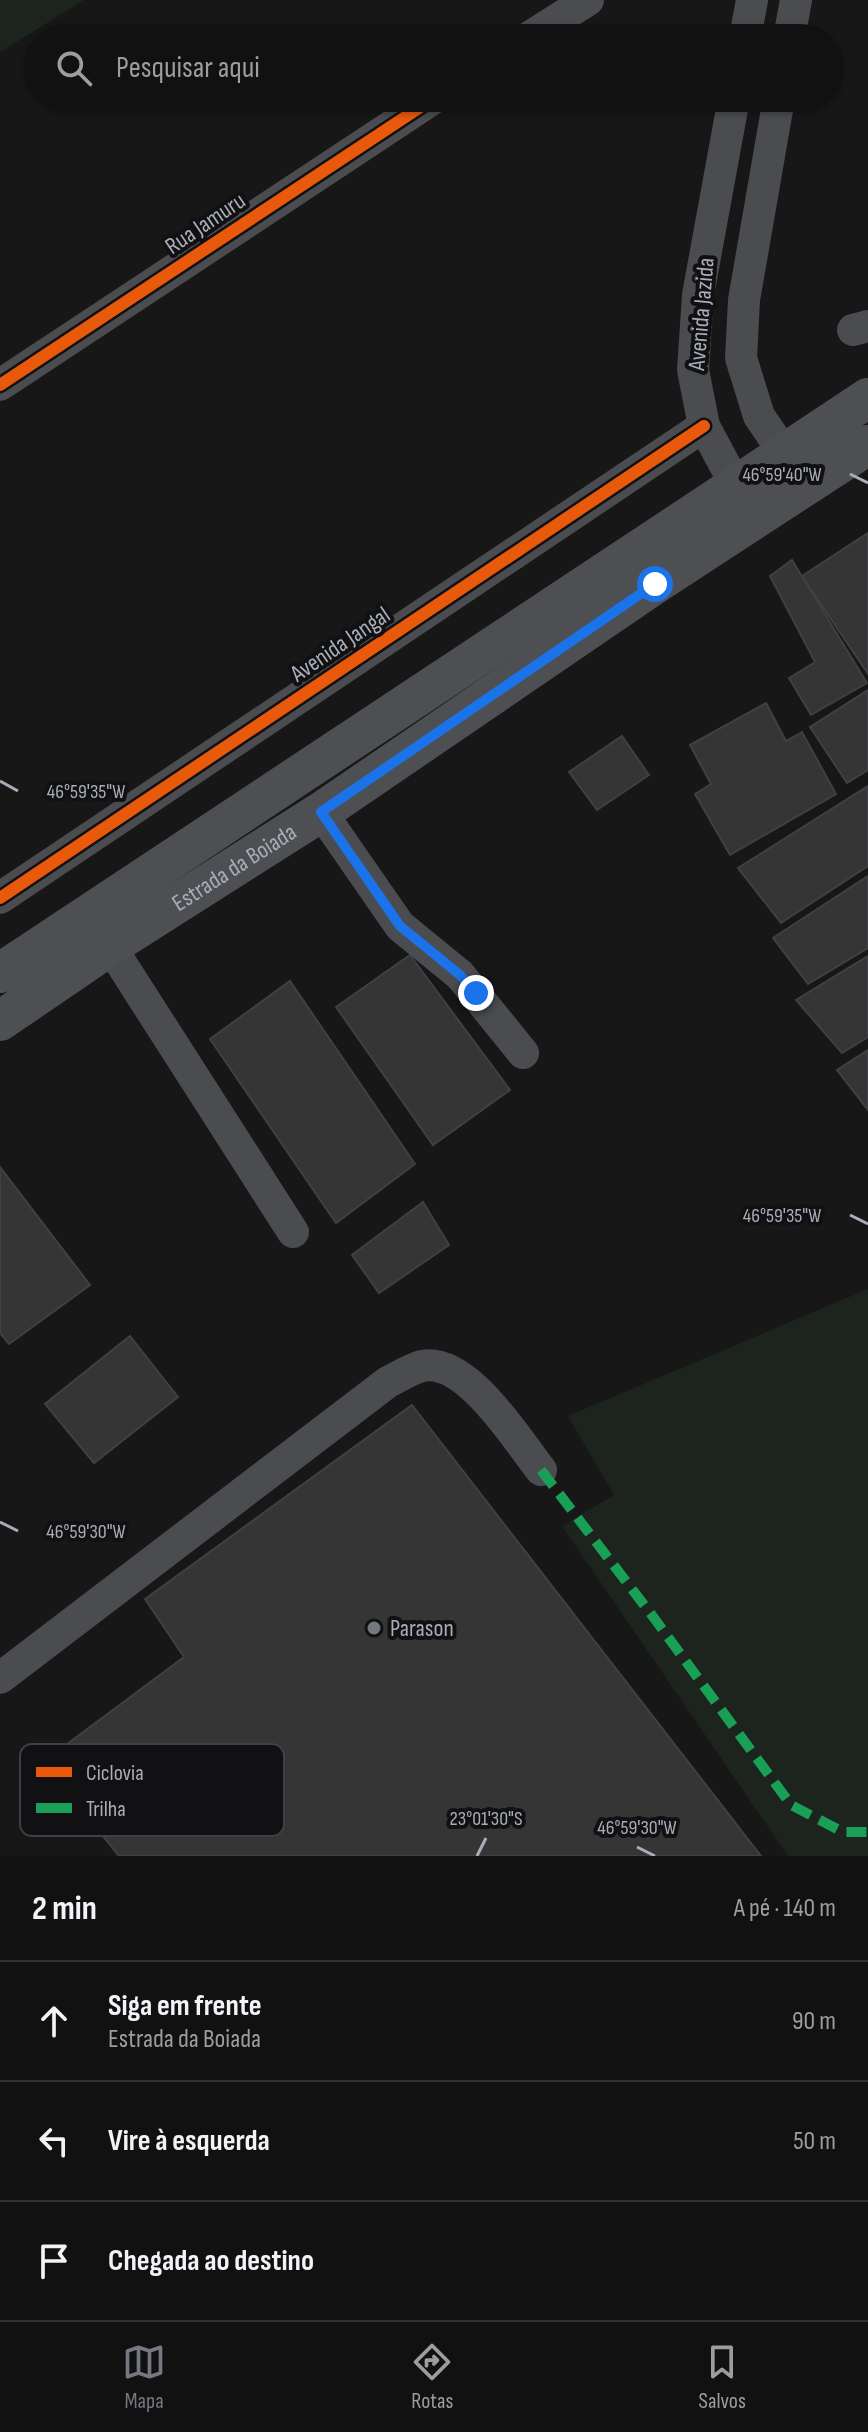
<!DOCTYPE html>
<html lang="pt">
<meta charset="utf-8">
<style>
:root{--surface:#111;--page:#1a1a1a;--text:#f1f3f6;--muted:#9c9d9f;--line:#303131;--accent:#757880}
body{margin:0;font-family:"Sofia Sans Condensed",sans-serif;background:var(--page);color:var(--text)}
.stop{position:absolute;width:24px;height:24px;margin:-18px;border:6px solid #1a73e8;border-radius:50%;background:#fff}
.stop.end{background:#1a73e8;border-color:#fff;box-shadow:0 2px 8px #0008}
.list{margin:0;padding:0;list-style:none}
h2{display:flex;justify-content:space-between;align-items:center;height:104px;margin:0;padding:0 32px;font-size:34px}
h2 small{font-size:26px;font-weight:400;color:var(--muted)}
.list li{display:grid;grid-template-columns:52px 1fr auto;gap:24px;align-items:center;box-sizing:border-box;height:120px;padding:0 32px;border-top:2px solid var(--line)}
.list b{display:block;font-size:30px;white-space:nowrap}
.list p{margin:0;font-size:26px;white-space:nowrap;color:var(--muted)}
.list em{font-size:26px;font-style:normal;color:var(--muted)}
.icon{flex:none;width:44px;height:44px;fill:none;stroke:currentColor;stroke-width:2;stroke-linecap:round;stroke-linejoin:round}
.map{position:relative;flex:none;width:868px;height:1856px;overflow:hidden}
.search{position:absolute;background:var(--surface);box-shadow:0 2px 6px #0004;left:24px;right:24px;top:24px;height:88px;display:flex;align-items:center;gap:20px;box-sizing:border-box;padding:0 28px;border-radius:44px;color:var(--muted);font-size:30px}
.sheet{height:464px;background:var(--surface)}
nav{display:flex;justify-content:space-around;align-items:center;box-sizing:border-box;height:112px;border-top:2px solid var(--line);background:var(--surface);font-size:22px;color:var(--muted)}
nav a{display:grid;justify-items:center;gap:4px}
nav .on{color:var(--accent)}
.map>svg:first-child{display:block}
.green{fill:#1d241e}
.building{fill:#353536;stroke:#3f4043;stroke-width:2}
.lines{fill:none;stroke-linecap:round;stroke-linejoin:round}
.minor{stroke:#4b4c50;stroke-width:32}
.major{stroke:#4d4f52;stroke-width:40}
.quiet{stroke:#1a9f57;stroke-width:10;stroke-dasharray:20 10;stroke-linecap:butt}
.cycleway-casing{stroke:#111113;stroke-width:17}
.cycleway{stroke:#e8590c;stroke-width:12}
.route{stroke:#1a73e8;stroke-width:10}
.ticks{fill:none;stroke:#a8adb8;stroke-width:3}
.poi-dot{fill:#757880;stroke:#111113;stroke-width:3}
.labels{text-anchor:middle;stroke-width:8;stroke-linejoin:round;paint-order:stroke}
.street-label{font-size:24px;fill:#a8adb8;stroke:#111113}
.poi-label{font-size:24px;fill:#a8adb8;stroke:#111113;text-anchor:start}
.key{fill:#111113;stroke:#3e4045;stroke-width:2}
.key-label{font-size:22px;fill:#a8adb8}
.ticks-label{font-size:20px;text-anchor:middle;fill:#a8adb8;stroke:#111113;stroke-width:8;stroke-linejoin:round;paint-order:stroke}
</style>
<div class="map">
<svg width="868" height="1856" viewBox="0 0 868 1856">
<rect width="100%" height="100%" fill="#171717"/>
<!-- green -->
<g class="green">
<path d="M0,0H84L0,52Z"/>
<path d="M868,1289V1856H788L562,1526L614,1495L568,1416Z"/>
</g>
<!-- building -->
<g class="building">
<path d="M868,533V674L802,576Z"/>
<path d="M792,560L867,683L811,715L789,678L815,662L770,576Z"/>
<path d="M868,690V770L847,783L810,727Z"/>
<path d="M766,703L786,741L802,732L836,794L730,855L695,794L711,784L690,745Z"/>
<path d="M622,736L649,775L597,810L569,772Z"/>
<path d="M868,786V866L781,923L738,868Z"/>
<path d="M868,876V948L808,984L773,938Z"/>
<path d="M410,955L510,1090L433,1145L336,1007Z"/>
<path d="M868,956V1037L842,1053L796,1000Z"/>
<path d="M290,981L415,1164L336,1223L210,1039Z"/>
<path d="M868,1050V1110L837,1070Z"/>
<path d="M0,1167L90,1285L9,1344L0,1333Z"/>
<path d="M423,1202L449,1245L379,1293L352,1255Z"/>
<path d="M130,1336L178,1397L94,1463L45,1404Z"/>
<path d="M412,1405L761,1856H119L43,1762L184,1657L145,1599Z"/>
</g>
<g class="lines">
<!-- minor -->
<g class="minor">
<path d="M528,38L588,0"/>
<path d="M745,38L752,0"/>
<path d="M789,38L796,0"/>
<path d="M734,98L698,295L693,370L704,426L735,484L750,506"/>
<path d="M779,98L744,300L741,358L759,416L798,473"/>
<path d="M853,330L868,326"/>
<path d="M0,385L434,98"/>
<path d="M321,812L400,926L460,975L523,1053"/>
<path d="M0,898L704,426"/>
<path d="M110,946L293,1232"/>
<path d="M0,1678L388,1382C398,1377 411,1369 422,1366C467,1357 517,1440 541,1470"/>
</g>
<!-- major -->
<g class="major">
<path d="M0,973L868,398"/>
<path id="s1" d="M0,1021L110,946L321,812L655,584L868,445"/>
</g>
<!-- quiet -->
<path class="quiet" d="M541,1470L654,1618L791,1805L843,1832H868"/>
<!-- cycleway casing -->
<g class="cycleway-casing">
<g id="cycleway">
<path d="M0,385L434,98"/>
<path d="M0,898L704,426"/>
</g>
</g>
<!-- cycleway -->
<use href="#cycleway" class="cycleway"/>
</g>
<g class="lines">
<!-- route -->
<path class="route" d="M476,993L460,975L400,926L321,812L655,584"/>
</g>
<!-- ticks -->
<path class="ticks" d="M850,474L868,483M0,781L18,791M850,1215L868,1224M0,1522L18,1531M637,1847L655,1856M477,1856L486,1838"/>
<!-- markers -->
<circle class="poi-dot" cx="374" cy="1628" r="8"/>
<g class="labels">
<!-- street labels -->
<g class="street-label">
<text transform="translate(205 223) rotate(-34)" y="8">Rua Jamuru</text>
<text transform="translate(701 314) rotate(-85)" y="8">Avenida Jazida</text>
<text transform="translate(340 644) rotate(-34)" y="8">Avenida Jangal</text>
<text dy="8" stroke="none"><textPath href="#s1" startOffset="280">Estrada da Boiada</textPath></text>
</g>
<!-- poi labels -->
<g class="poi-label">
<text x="390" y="1636">Parason</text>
</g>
</g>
<!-- legend -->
<rect x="20" y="1744" width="264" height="92" rx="12" class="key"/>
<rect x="36" y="1767" width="36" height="10" fill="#e8590c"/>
<rect x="36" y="1803" width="36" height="10" fill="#1a9f57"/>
<g class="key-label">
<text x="86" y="1780">Ciclovia</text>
<text x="86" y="1816">Trilha</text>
</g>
<g class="ticks-label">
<text x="782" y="481">46°59'40"W</text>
<text x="86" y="798">46°59'35"W</text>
<text x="782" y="1222">46°59'35"W</text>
<text x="86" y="1538">46°59'30"W</text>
<text x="486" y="1825">23°01'30"S</text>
<text x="637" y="1834">46°59'30"W</text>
</g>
</svg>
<div class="stop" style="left:655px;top:584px"></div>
<div class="stop end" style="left:476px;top:993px"></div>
<div class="search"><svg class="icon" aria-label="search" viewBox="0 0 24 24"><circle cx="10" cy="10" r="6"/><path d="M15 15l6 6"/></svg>Pesquisar aqui</div>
</div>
<section class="sheet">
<h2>2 min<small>A pé · 140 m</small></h2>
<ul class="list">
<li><svg class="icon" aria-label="ahead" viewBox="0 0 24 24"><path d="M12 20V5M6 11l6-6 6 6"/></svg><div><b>Siga em frente</b><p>Estrada da Boiada</p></div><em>90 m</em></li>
<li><svg class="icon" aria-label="left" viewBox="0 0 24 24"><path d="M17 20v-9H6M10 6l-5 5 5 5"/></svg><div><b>Vire à esquerda</b></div><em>50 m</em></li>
<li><svg class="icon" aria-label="arrive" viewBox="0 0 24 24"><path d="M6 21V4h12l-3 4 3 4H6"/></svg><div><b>Chegada ao destino</b></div></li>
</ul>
</section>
<nav>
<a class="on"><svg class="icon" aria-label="map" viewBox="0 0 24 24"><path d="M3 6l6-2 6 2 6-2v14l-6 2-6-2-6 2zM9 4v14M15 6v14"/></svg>Mapa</a>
<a><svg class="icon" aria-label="directions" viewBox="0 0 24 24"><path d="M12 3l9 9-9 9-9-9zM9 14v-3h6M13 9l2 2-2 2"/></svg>Rotas</a>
<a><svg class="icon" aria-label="saved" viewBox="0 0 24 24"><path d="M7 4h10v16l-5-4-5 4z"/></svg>Salvos</a>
</nav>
